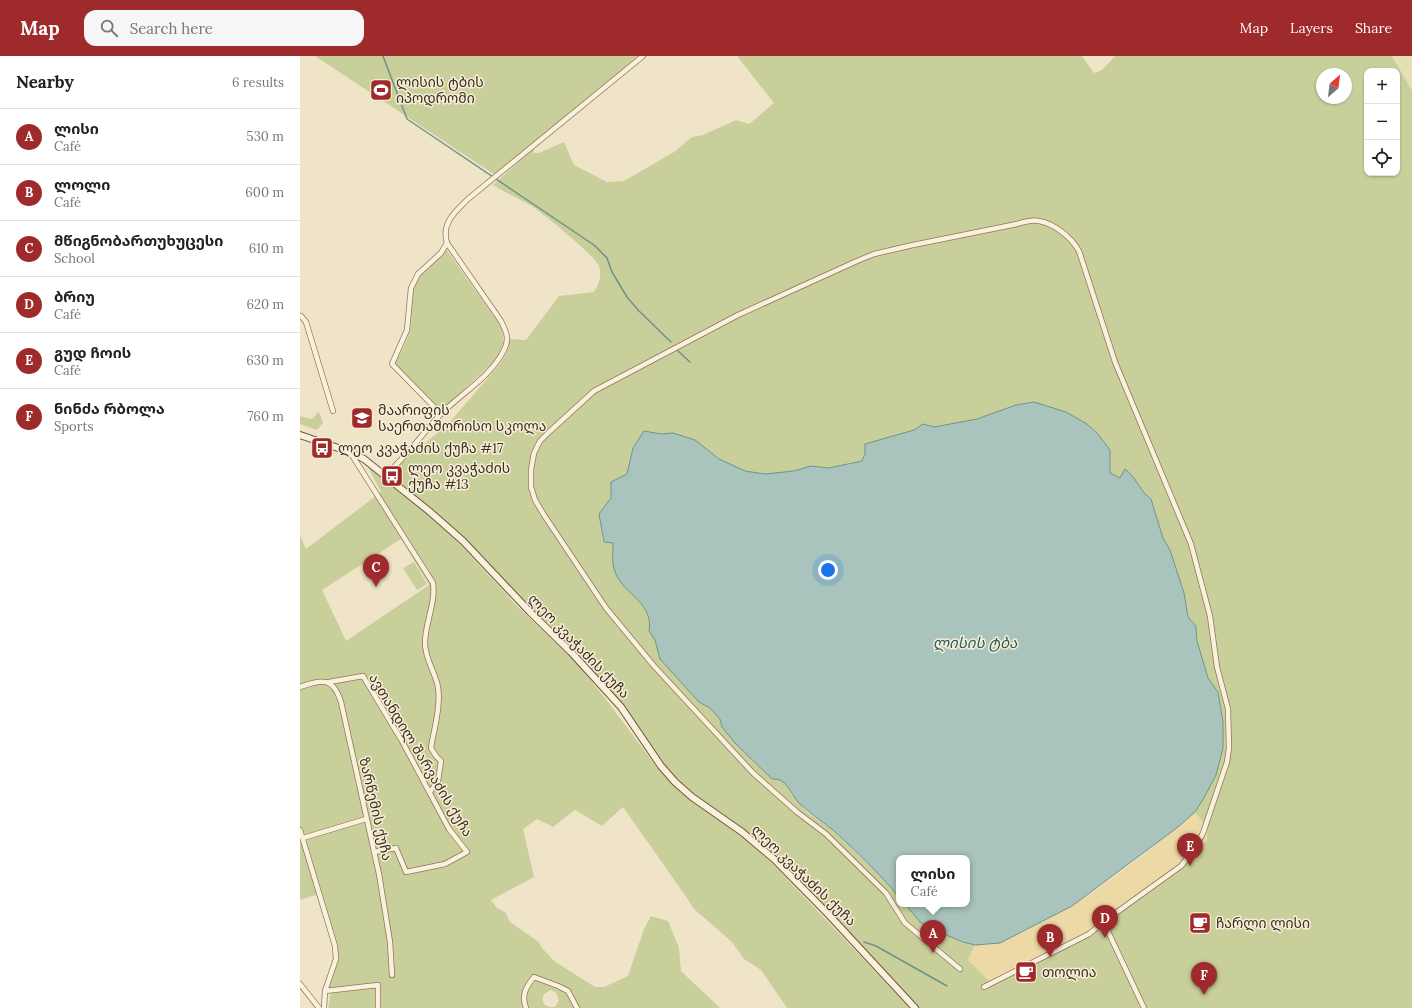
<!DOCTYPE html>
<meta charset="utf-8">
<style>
:root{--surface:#fff;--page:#f6f6f6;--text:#222;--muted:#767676;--line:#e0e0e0;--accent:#9e2a2b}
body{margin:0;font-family:Lora,"Noto Sans Georgian",serif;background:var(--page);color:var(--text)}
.controls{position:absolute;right:12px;top:12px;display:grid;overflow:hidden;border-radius:8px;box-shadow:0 1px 3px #0004}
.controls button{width:36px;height:36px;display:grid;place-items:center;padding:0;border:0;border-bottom:1px solid var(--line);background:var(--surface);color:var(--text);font:20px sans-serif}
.compass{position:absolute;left:1016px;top:12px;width:36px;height:36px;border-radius:50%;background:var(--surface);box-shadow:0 1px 3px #0004;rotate:28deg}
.you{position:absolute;left:528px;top:514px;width:14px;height:14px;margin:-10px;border:3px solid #fff;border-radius:50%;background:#1a73e8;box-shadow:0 0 0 6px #1a73e833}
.badge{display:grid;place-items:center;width:26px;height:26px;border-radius:50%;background:var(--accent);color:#fff;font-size:13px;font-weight:700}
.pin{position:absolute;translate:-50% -33px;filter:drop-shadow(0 1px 2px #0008)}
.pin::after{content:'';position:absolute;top:21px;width:14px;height:12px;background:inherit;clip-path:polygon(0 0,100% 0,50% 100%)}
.popup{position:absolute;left:596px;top:799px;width:74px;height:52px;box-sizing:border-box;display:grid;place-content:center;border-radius:8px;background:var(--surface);filter:drop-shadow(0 1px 3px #0005);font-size:13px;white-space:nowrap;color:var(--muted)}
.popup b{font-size:15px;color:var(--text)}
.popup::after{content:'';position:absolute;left:50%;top:100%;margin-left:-8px;border:8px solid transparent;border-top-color:var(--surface)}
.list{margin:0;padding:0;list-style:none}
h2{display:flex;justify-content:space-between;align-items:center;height:52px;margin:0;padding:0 16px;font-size:17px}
h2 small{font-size:13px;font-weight:400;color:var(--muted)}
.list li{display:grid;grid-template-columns:26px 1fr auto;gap:12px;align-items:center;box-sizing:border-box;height:56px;padding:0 16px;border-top:1px solid var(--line)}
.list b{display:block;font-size:15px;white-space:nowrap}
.list p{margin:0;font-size:13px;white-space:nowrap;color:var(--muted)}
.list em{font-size:13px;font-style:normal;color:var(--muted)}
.icon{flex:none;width:22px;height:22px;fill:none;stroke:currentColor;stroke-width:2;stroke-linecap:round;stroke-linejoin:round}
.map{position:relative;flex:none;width:1112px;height:952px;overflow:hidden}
header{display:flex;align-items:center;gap:24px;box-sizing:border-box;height:56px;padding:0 20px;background:var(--accent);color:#fff}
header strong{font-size:19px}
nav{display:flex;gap:22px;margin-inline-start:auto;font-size:14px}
.search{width:280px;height:36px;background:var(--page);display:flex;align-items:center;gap:10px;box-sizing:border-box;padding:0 14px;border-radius:12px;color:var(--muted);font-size:15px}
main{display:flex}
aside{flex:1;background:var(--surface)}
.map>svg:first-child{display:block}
.farmland{fill:#e6deb5}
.green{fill:#c9cf9b;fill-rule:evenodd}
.sand{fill:#ecd9a5}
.water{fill:#a9c4bc;stroke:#6f938a}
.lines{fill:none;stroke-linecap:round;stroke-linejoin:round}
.stream{stroke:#6f938a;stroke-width:1.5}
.street-casing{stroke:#8d765c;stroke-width:6}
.secondary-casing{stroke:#6f573f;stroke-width:8}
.street{stroke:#faf1dc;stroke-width:4.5}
.secondary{stroke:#faf1dc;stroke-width:6}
.labels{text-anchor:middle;stroke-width:3;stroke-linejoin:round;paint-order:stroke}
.poi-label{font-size:14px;fill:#3d2e20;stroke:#f7eed8;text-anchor:start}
.street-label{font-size:14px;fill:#3d2e20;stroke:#f7eed8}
.water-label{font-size:15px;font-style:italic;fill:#2f5d5a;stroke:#f7eed8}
</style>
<header>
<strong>Map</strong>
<div class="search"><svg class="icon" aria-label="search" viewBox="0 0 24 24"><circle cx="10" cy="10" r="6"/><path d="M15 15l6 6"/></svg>Search here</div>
<nav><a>Map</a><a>Layers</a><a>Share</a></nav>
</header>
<main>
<aside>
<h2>Nearby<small>6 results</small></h2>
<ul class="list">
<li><span class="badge">A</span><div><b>ლისი</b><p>Café</p></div><em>530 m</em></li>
<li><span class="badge">B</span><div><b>ლოლი</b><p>Café</p></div><em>600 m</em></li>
<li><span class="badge">C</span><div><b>მწიგნობართუხუცესი</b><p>School</p></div><em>610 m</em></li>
<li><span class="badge">D</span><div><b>ბრიუ</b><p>Café</p></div><em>620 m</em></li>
<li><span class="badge">E</span><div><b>გუდ ჩოის</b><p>Café</p></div><em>630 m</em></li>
<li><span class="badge">F</span><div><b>ნინძა რბოლა</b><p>Sports</p></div><em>760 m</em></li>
</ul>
</aside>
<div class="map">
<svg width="1112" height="952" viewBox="0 0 1112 952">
<rect width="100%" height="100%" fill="#f0e4c8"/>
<!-- farmland -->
<path class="farmland" d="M1092,0H1112V35L1093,2Z"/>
<!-- green -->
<g class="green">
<path d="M15,0H338L195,119Z"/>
<path d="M437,0H782L794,17L802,14L815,0H1092L1112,35V952H619L531,856L467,792L377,725L362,708L302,626L274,592L234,555L166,483L92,422L94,413L149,367L200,308L207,296L210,283L226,284L259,240L294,236C299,228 302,220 299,210C296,201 244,158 233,151C220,143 206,137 193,129L236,90L233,97H239L264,86L274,109L307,126L324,125L374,96L392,81L403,79L436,64L449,68L474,47ZM1067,15H1097V117H1067ZM1022,18H1046V42H1022ZM734,346L798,378L810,394V417L820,422L826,414C838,423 840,436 851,443L863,482L870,494L884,537L888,561L896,570L897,585L908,622L918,636L923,666V692L916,719L895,756L906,771L907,784L898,795L675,910L668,904L675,889C663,886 628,874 619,865C614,860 610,854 605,848H599V841L577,816L532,774L506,755L491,738L489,730L478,722L472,723L435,687L422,671L420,663L410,652L399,646L360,603L355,584L349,575C354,547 324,538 316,517C311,507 313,497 313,486H303L299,458L327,419L333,392L344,375L361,378L373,377L395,384L419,403L445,415L465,418L494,415L511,410L529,412L562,405L565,398V388L614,374L623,368L634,371L677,363L716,349Z"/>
<path d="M146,193L202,272L204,287L196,304L148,348L144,351H137L94,308C100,298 107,286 110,274C113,260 110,245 114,231C118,218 137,204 146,193Z"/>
<path d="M18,356L20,358L23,367L17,374L0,368V360L12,363Z"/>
<path d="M68,411L125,455L155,483L218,551L276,606L308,646L359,714L381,735L451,788L471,806L610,952H487L461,914L444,903L432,886L393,852L387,842L323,751L302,770L275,754L253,771L237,763L223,773L234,821L191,844L196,851L206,857L210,866L239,886L242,892L254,905L295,931H304L328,920L344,873L351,860L368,865L379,892L381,915L420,952H78V929L25,935L33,915L35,890L19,838L0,844V479L6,493L81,436ZM101,483L129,529L46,585L22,534ZM251,934L256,937L259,944L255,951C246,952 240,947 244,938Z"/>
<path d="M114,506L127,528L117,534L103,512Z"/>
<path d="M75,931L77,932V952H28L31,937Z"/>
</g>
<!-- sand -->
<path class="sand" d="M895,756C907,773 913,777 898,795L785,878L690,926L668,904L675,889C690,888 702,882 716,877C783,851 840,802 895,756Z"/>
<!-- water -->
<path class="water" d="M734,346L766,356L787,368L798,378L810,394V417L820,422L825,413C838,423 840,436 851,443L863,482L870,494L884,537L888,561L896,570L897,585L908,622L918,636L923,666V692L916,719L905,740L895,756L878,771L772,850L700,887L675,889L663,886L629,872L620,866L605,848H667V802H599V841C579,817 557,796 534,775C522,765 509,757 498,746C490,737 487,722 472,723L435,687L422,671L420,663L410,652L399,646L360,603L355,584L349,575C354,547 324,538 316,518C311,507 313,497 313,487L304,486L299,458L311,442V426L327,418L333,392L344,375L361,378L373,377L395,384L419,403L445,415L465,418L494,415L511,410L529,412L562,405L565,398V388L614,374L623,368L634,371L677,363L716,349Z"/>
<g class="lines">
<!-- stream -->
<g class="stream">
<path d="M83,0L107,63L294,189L307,202L312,216L327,241L338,254L371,286"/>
<path d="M378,295L390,306"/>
<path d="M564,886L576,890L647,930"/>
</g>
<!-- street casing -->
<g class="street-casing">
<g id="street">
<path d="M1,260L6,266L33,355"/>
<path d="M141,358L92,308L107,274L111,232L118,218L141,197L147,187"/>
<path d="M50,396L133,527C136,547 125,567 125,587C125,603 135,616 138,631C141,650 134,673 131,692L136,700L141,705L138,725L130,736"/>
<path d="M84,420C106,402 121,379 140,359C160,338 191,321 204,294C210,283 206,275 201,265L147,187C141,167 155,156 168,143L343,0"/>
<path d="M29,626L63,620L102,685L149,773L167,796L145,808L106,816L96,792L74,796"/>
<path d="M0,631C23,623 33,621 41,646L79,818L90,886L92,919"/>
<path d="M0,774L35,890L36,903L25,935L24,952"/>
<path d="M3,782L66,763"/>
<path d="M804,867L844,952"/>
<path d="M660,913L605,867L586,837L526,778L497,756L453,717L354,610L306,552L244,459L235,444L231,431V414L234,397L240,385L248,377L294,335L438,259L557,205L574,198L613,189L717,168C724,166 732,163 739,165C755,168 771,181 779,195L815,306L891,488L910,560L917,611L928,653L929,692L927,706L903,777L894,794L881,810L806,864L789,878L684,931"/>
<path d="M0,928L19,952"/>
<path d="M25,935L78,929V952"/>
<path d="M226,952C221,939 226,931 234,921L258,930L268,935L277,952"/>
</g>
</g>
<!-- secondary casing -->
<g class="secondary-casing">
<path id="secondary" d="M0,379L50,396L64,403L129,455L163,485L230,556L271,596L321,651L361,710L375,726L392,741L442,776L474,803L528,858L615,952"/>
</g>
<!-- street -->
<use href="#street" class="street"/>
<!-- secondary -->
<use href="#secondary" class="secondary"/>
</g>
<!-- icons -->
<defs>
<g id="stadium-square" transform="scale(1.15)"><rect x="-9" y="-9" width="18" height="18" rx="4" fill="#9e2a2b" stroke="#f7eed8"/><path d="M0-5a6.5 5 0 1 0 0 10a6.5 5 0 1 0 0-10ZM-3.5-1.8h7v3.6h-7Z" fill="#fff"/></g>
<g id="school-square" transform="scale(1.15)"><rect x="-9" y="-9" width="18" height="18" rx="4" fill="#9e2a2b" stroke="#f7eed8"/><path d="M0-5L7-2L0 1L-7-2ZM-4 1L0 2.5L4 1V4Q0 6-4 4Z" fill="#fff"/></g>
<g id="bus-square" transform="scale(1.15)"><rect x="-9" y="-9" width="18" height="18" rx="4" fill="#9e2a2b" stroke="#f7eed8"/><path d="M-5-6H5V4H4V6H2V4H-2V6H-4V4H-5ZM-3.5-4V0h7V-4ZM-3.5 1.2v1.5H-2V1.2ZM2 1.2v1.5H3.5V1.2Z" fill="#fff"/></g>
<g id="cafe-square" transform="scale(1.15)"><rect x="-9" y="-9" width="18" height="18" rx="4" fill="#9e2a2b" stroke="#f7eed8"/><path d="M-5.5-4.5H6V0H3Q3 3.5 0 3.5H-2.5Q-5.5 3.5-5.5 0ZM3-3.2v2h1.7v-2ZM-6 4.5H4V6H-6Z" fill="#fff"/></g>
</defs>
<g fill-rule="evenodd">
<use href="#stadium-square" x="81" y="34"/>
<use href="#school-square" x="62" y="362"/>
<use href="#bus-square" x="22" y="392"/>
<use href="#bus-square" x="92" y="420"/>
<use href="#cafe-square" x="900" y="867"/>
<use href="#cafe-square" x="726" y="916"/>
</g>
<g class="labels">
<!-- poi labels -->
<g class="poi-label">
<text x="96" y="31">ლისის ტბის<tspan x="96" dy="16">იპოდრომი</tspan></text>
<text x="78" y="359">მაარიფის<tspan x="78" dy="16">საერთაშორისო სკოლა</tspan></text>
<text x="38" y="397">ლეო კვაჭაძის ქუჩა #17</text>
<text x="108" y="417">ლეო კვაჭაძის<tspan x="108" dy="16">ქუჩა #13</tspan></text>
<text x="916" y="872">ჩარლი ლისი</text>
<text x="742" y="921">თოლია</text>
</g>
<!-- street labels -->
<g class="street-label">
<text transform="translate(279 590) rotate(46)" y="5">ლეო კვაჭაძის ქუჩა</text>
<text transform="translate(121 699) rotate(59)" y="5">ავთანდილ შარვაძის ქუჩა</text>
<text transform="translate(76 753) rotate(77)" y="5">ზარწემის ქუჩა</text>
<text transform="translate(504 819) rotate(44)" y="5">ლეო კვაჭაძის ქუჩა</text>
</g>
<!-- water labels -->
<g class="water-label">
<text x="675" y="592">ლისის ტბა</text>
</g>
</g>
</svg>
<div class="controls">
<button>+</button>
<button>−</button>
<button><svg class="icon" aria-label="locate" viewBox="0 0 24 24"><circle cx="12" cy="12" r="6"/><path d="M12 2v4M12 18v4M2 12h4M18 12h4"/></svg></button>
</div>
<svg class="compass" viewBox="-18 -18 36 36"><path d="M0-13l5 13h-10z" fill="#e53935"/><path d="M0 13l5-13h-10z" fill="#767676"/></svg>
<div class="you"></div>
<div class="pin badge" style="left:633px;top:897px">A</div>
<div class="popup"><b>ლისი</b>Café</div>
<div class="pin badge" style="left:750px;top:901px">B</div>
<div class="pin badge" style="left:76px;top:531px">C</div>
<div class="pin badge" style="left:805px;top:882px">D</div>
<div class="pin badge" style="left:890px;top:810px">E</div>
<div class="pin badge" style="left:904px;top:939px">F</div>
</div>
</main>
